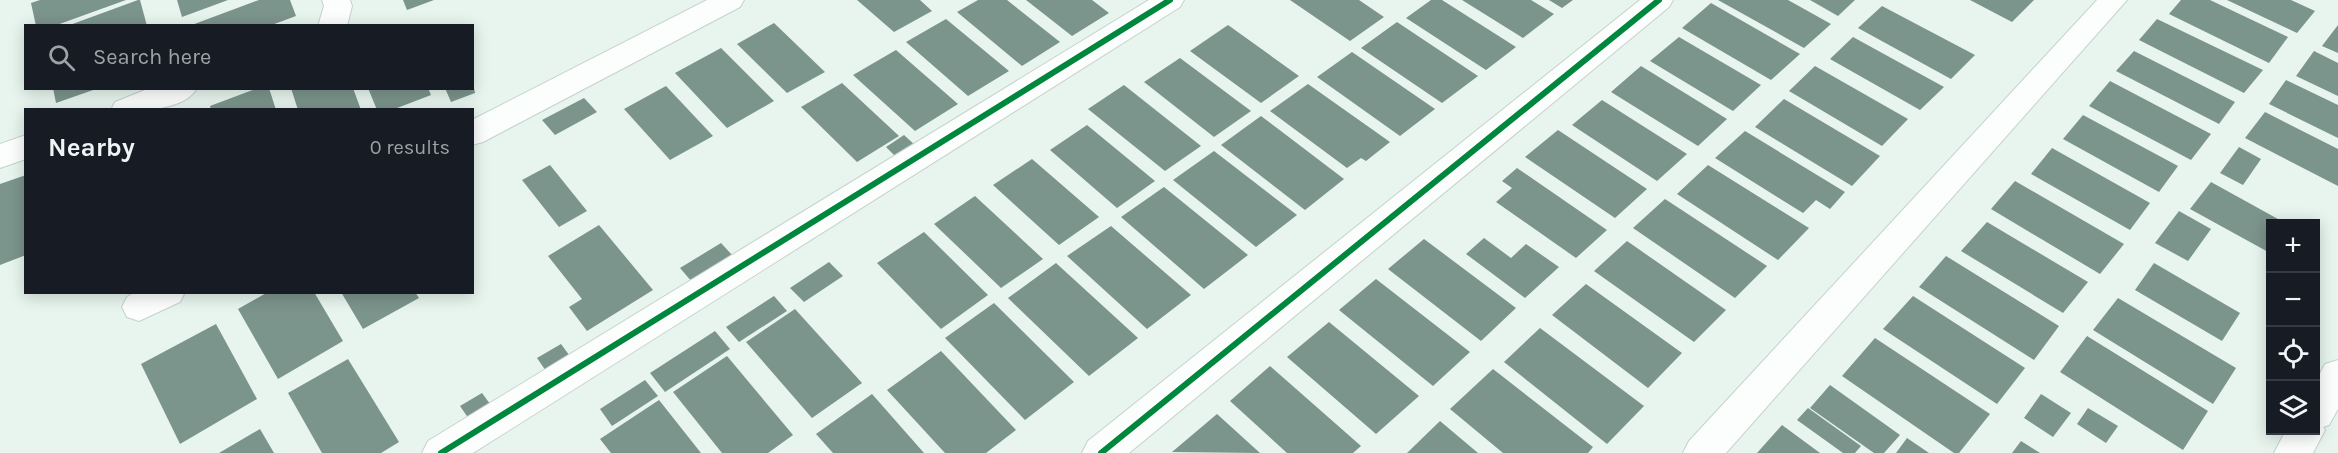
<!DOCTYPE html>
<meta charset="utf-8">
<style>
:root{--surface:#171b24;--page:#20242c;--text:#f1f3f6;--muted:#9ea1a6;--line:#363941}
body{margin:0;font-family:Karla,sans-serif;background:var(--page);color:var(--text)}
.controls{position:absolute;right:18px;bottom:18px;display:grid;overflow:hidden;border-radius:0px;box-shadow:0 3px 15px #0003}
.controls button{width:54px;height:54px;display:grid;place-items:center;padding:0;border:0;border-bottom:2px solid var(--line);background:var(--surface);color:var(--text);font:30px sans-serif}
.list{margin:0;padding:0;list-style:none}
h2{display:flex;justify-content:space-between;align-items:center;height:78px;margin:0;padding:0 24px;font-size:26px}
h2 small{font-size:20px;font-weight:400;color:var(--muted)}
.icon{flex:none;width:33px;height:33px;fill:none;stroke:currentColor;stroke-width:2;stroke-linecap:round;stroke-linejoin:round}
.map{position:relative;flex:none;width:2338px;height:453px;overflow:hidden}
.search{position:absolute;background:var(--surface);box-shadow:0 3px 15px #0003;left:24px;top:24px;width:450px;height:66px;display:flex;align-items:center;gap:15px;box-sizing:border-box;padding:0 21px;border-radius:0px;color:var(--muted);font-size:22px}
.panel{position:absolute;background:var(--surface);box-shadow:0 3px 15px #0003;left:24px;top:108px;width:450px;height:186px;border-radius:0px}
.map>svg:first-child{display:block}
.building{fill:#7b948c}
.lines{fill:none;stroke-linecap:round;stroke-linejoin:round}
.minor-casing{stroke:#c6d2cc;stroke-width:2}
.minor{fill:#fbfefc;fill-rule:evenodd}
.cycleway-casing{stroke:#fff;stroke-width:10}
.cycleway{stroke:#00873e;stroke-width:6}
</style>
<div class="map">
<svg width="2338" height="453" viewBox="0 0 2338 453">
<rect width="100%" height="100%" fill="#e7f5ee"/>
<!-- building -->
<g class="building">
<path d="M40,0H126L54,26H36L31,3Z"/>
<path d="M138,0H140L147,26H67Z"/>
<path d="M177,0H228L182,17Z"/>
<path d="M259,0H290L296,16L269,26H189Z"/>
<path d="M403,0H434L407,10Z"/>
<path d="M857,0H920L932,11L894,32Z"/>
<path d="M978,0H1007L1060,42L1022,66L957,12Z"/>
<path d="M1026,0H1092L1109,13L1072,36Z"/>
<path d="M1290,0H1359L1384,17L1350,41Z"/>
<path d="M1431,0H1442L1516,47L1486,70L1406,18Z"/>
<path d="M1462,0H1531L1554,14L1523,38Z"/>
<path d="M1549,0H1573L1562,8Z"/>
<path d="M1718,0H1788L1831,24L1804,48Z"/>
<path d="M1810,0H1855L1838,16Z"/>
<path d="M1970,0H2034L2012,22Z"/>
<path d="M2181,0H2210L2288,37L2269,63L2169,14Z"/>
<path d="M2227,0H2291L2315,11L2297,33Z"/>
<path d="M1711,3L1800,54L1771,80L1682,28Z"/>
<path d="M1882,6L1975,55L1951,79L1858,28Z"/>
<path d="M946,19L1009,71L968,96L906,42Z"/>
<path d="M2157,19L2263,70L2244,93L2139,40Z"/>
<path d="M1397,22L1478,76L1442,103L1361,48Z"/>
<path d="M774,23L825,72L787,93L737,44Z"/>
<path d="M1228,25L1299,76L1261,103L1190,51Z"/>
<path d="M2338,25V53L2322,46Z"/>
<path d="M1679,37L1761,85L1733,111L1650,61Z"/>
<path d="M1853,37L1944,87L1920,110L1830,59Z"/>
<path d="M721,48L774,101L727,128L675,73Z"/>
<path d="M896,50L958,104L915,131L853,75Z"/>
<path d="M2134,51L2235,102L2219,124L2116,71Z"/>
<path d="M2314,51L2338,63V96L2296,76Z"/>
<path d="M1352,52L1435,109L1400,136L1317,77Z"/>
<path d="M1180,58L1251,111L1214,137L1144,82Z"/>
<path d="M1641,66L1727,119L1698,146L1611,92Z"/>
<path d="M1815,66L1908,119L1882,146L1789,91Z"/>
<path d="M2286,80L2338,105V138L2269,104Z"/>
<path d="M2110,81L2211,134L2191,160L2089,106Z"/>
<path d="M842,83L899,136L857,162L801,107Z"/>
<path d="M1308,84L1390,142L1366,161L1361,158L1347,168L1270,111Z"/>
<path d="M1124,85L1201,146L1165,171L1088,109Z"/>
<path d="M666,86L713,136L670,160L624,109Z"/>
<path d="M53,88H96V89L56,103Z"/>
<path d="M258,88H269L276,110H211L210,106Z"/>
<path d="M291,88H353L361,110H298Z"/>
<path d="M368,88H428L431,95L392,110H377Z"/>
<path d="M445,88H474L475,93L451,102Z"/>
<path d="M584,98L597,112L555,135L542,120Z"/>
<path d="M1784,99L1880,156L1852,186L1755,127Z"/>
<path d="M1602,100L1687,154L1657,181L1572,125Z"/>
<path d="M2265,112L2338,149V186L2245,138Z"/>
<path d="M2083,115L2178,166L2159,192L2063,139Z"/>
<path d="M1261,116L1344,179L1305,210L1221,145Z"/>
<path d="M1087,125L1155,181L1117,208L1050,150Z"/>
<path d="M1558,130L1647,189L1615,218L1525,157Z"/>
<path d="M1745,131L1845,192L1830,209L1816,200L1803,213L1715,158Z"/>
<path d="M904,135L917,147L898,159L886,147Z"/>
<path d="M2239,147L2261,159L2243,185L2220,173Z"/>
<path d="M2052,148L2150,203L2130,230L2031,174Z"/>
<path d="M1214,151L1297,215L1256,247L1173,180Z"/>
<path d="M1032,159L1099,217L1059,245L993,185Z"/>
<path d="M550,165L587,211L559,227L522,180Z"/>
<path d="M1708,165L1809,228L1778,260L1677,194Z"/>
<path d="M1517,168L1607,230L1576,258L1496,202L1512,188L1502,181Z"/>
<path d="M26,175V255L0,265V184Z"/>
<path d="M2015,181L2124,244L2100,274L1991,209Z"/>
<path d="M2211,182L2287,224H2270V253L2190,209Z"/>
<path d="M1164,187L1248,255L1204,289L1121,217Z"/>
<path d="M975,196L1043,259L1001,288L934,224Z"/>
<path d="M1665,199L1767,266L1735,298L1633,228Z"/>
<path d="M2179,211L2211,229L2188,261L2155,243Z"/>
<path d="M1987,222L2088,282L2063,313L1961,251Z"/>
<path d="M599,225L653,290L587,331L569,307L582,299L548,256Z"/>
<path d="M1111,226L1191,295L1147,329L1067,256Z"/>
<path d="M924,232L988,295L941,329L877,263Z"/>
<path d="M1484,238L1511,258L1526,244L1559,267L1525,298L1466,254Z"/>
<path d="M1424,239L1516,308L1481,341L1388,269Z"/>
<path d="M1627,241L1726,310L1694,342L1594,271Z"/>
<path d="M721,243L733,256L692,282L680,268Z"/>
<path d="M1946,256L2059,326L2034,360L1919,287Z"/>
<path d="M829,262L843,276L804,302L790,288Z"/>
<path d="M1056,263L1138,338L1089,376L1008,298Z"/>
<path d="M2154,263L2240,313L2222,341L2135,290Z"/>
<path d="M1376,279L1470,352L1433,386L1339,310Z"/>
<path d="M1586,284L1682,353L1648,388L1552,315Z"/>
<path d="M268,292H314L343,341L278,379L238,309Z"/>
<path d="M341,292H415L419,298L363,329Z"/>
<path d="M774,296L787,311L739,342L726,327Z"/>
<path d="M1913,296L2025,368L1997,404L1883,329Z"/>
<path d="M2118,298L2236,368L2213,404L2093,330Z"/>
<path d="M994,303L1074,382L1025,420L945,338Z"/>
<path d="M795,309L862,383L812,418L746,342Z"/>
<path d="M1329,322L1419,396L1376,434L1287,357Z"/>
<path d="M216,324L257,399L180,444L141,364Z"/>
<path d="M1540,328L1644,406L1607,444L1504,362Z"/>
<path d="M715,331L730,349L665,392L650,373Z"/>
<path d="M2087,336L2208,411L2183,450L2060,372Z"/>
<path d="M1875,338L1990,414L1959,453H1954L1842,376Z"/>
<path d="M561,344L572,359L548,374L537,358Z"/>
<path d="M941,351L1016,430L986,453H945L887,390Z"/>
<path d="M727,356L793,435L768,453H722L673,392Z"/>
<path d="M348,359L399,442L381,453H322L288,393Z"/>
<path d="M1270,366L1361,446L1353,453H1287L1230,401Z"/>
<path d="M1493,369L1593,447L1588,453H1503L1450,409Z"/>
<path d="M645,380L658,396L612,426L600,409Z"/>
<path d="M1830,385L1900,435L1884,453H1874L1810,408Z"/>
<path d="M482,393L493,408L471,422L460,406Z"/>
<path d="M872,394L924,453H833L816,434Z"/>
<path d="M2041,394L2071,413L2053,437L2024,418Z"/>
<path d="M659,400L701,453H611L600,439Z"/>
<path d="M1808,408L1861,446L1855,453H1843L1797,420Z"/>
<path d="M2088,408L2118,426L2106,443L2077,424Z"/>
<path d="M1217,414L1260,453L1172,452Z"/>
<path d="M1440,421L1478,453H1407Z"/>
<path d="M1782,425L1820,453H1757Z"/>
<path d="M260,429L274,453H219Z"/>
<path d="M1907,438L1929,453H1896Z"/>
<path d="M2021,441L2040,453H2012Z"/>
</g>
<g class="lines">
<!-- minor casing -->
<g class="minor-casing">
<g id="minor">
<path d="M322,0H350L352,6L347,26H318L324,6Z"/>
<path d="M707,0H744L740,7L483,142L472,145V120Z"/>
<path d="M1149,0H1184L1180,7L473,453H422L428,441Z"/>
<path d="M1640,0H1673L1669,7L1129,453H1082L1088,441Z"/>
<path d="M2097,0H2127L1726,453H1683L1689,441Z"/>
<path d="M150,88H197C183,113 135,110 111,110L115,102Z"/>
<path d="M26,135V159L0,168V144Z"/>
<path d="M135,292H185L180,302L139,321L127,317L122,307L127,297Z"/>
<path d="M2338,360V409L2329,425L2323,427L2325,430L2313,453H2274L2286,430H2316V381L2325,364Z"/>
</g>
</g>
<!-- minor -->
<use href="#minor" class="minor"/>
<!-- cycleway casing -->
<g class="cycleway-casing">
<g id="cycleway">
<path d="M441,453L1170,0"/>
<path d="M1101,453L1659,0"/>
</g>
</g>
<!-- cycleway -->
<use href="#cycleway" class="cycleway"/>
</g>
</svg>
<div class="controls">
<button>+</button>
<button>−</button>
<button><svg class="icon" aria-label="locate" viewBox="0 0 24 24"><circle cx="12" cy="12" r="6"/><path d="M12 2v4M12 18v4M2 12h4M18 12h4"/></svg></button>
<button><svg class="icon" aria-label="layers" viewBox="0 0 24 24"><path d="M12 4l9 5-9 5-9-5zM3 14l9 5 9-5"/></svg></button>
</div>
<div class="search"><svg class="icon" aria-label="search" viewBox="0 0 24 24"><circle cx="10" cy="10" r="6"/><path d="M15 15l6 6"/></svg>Search here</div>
<section class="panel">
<h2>Nearby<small>0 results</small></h2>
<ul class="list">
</ul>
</section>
</div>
